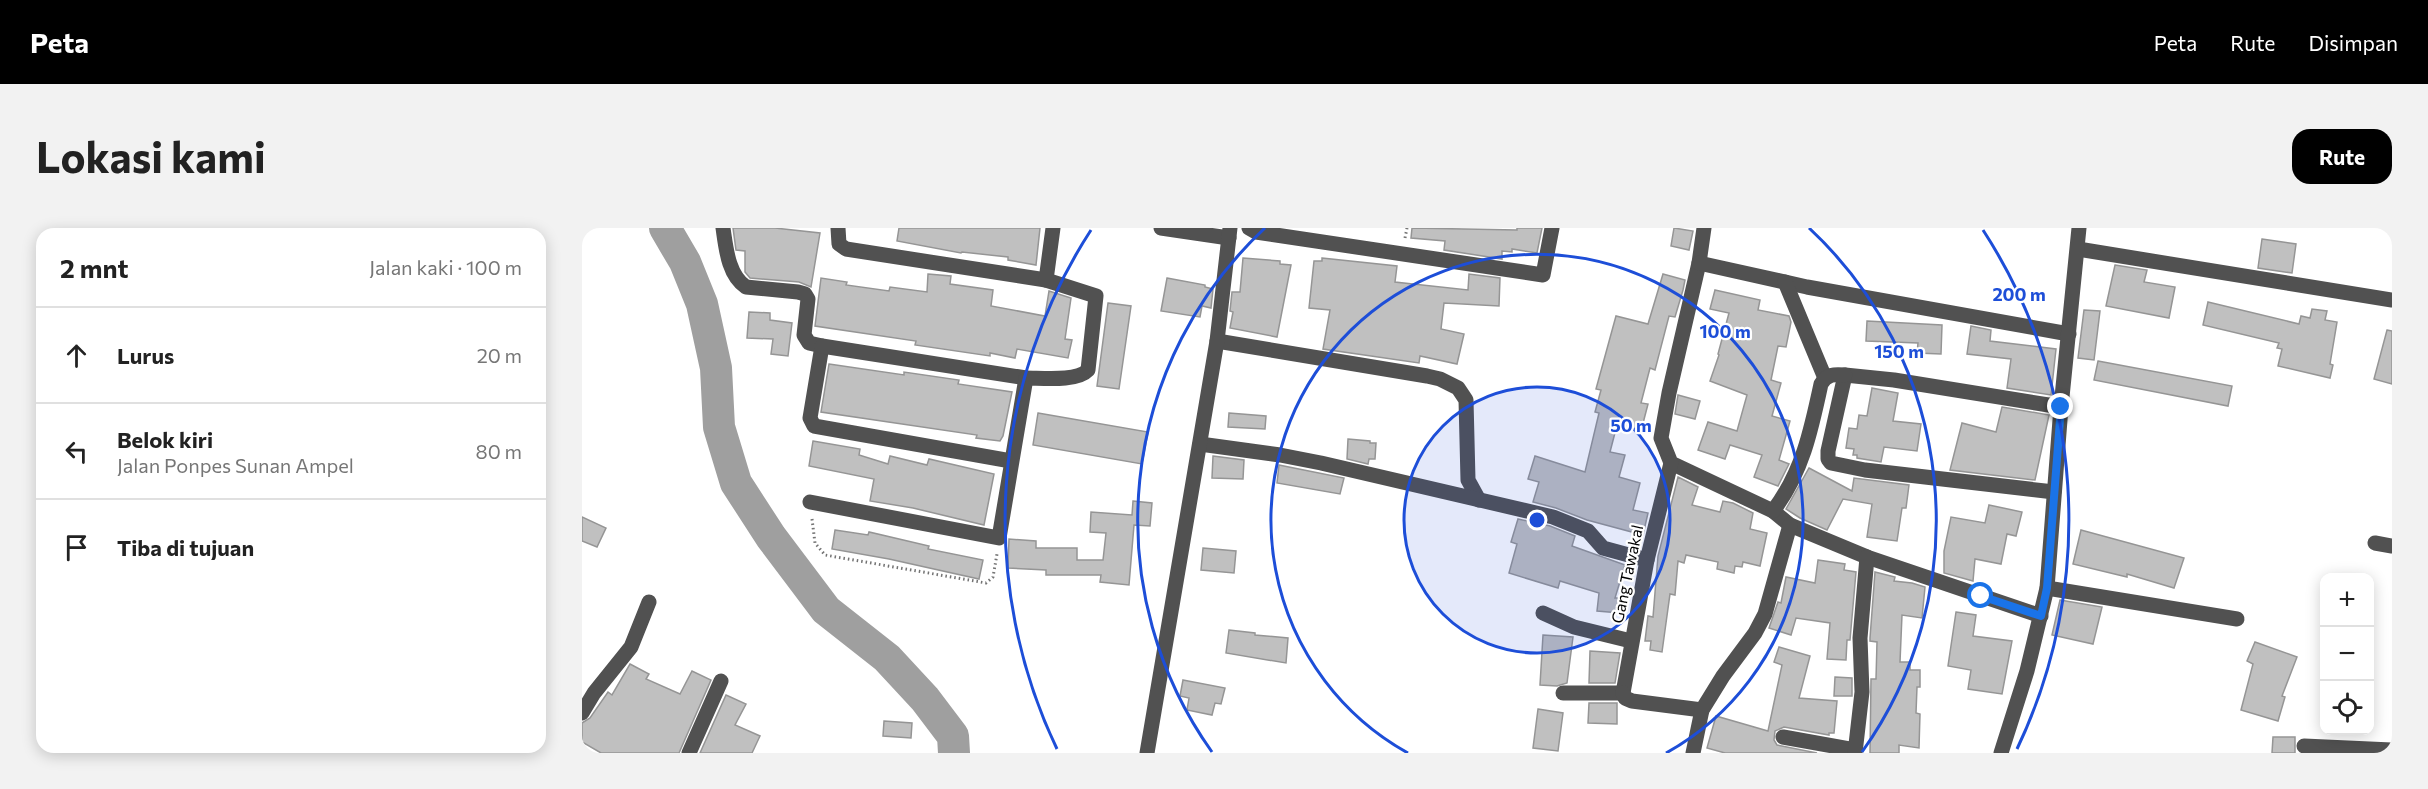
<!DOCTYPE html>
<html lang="id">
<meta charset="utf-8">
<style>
:root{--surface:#fff;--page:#f2f2f2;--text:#222;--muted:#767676;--line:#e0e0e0;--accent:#000}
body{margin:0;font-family:Commissioner,sans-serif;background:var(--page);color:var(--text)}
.controls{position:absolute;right:18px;bottom:18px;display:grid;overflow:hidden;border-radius:12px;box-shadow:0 3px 15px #0003}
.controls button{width:54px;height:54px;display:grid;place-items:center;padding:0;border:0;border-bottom:2px solid var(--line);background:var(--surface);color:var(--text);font:30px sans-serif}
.stop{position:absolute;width:18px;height:18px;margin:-14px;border:4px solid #1a73e8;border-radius:50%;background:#fff}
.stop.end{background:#1a73e8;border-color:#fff;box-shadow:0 2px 6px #0008}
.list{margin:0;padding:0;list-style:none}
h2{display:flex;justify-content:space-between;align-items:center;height:78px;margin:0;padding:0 24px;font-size:26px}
h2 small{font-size:20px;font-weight:400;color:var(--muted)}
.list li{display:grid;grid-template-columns:39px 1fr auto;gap:18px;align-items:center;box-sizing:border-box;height:96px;padding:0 24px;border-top:2px solid var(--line)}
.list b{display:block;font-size:22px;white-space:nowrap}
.list p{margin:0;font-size:20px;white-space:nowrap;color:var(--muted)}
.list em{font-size:20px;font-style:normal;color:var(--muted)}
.icon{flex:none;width:33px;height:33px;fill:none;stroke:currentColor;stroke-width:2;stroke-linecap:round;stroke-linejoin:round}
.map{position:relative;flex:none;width:1810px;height:525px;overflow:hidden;border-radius:18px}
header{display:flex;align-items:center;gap:36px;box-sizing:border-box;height:84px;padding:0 30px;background:var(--accent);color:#fff}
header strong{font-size:28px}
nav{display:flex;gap:33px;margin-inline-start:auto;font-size:21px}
.intro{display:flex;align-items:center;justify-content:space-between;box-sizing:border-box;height:144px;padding:0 36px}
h1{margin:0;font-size:42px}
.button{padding:15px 27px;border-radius:18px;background:var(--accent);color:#fff;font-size:21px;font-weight:700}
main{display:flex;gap:36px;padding:0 36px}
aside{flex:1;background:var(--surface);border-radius:18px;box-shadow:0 3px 15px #0003}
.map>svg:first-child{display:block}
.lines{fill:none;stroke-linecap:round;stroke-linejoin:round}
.river{stroke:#9f9f9f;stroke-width:32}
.building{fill:#c0c0c0;stroke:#959595;stroke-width:1.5}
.path{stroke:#737373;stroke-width:3;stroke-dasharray:1.5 3;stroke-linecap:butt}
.minor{stroke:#515151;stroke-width:15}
.route{stroke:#1a73e8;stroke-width:8}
.ring{fill:none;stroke:#1d4ed8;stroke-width:3}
.labels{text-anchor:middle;stroke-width:4.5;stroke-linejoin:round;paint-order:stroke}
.street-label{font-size:16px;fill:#000;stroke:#fff}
.centre{fill:#1d4ed8;stroke:#fff;stroke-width:3}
.ring-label{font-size:18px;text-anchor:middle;font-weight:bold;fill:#1d4ed8;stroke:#fff;stroke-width:4.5;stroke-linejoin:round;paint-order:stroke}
</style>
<header>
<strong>Peta</strong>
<nav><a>Peta</a><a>Rute</a><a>Disimpan</a></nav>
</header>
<div class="intro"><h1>Lokasi kami</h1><a class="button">Rute</a></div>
<main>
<aside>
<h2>2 mnt<small>Jalan kaki · 100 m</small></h2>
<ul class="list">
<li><svg class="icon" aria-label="ahead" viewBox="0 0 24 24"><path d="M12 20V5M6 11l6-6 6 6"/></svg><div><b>Lurus</b></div><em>20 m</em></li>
<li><svg class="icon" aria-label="left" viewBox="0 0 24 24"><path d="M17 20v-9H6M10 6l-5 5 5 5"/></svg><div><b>Belok kiri</b><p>Jalan Ponpes Sunan Ampel</p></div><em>80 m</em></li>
<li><svg class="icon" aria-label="arrive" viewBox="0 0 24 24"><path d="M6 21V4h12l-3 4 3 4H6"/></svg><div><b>Tiba di tujuan</b></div></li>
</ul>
</aside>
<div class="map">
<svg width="1810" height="525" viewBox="0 0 1810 525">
<rect width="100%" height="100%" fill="#fff"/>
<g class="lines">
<!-- river -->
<path class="river" d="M83,0L103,34L120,76L134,140L137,199L154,255L189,309L244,382L305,430L343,471L371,508L372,525"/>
</g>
<!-- building -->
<g class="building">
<path d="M151,0H193L238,5L229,59L217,54L168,50L163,44V23L154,22Z"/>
<path d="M317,0H458L454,37L426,32V29L380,24L379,25L315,13Z"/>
<path d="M830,0L935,2V0H960L955,25L930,21V24L920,23V31L862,22L863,13L829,10Z"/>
<path d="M1092,0L1111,3L1107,22L1089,18Z"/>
<path d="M1680,11L1714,16L1710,45L1676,40Z"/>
<path d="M661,30L698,33V36L709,37L695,109L648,100L651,84L648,83L650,64H658Z"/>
<path d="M740,30L815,38L813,54L831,56L886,62L887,46L918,50L917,78L862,75L859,101L882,106L875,136L838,128L837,135L741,121L748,82L727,80L732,33H740Z"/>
<path d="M1533,37L1565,42L1562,54L1593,59L1587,90L1524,78Z"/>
<path d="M346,46L369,48L368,56L411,62L409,78L463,88L467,63L489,70L483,111L490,112L486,130L435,121L433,130L408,125V128L333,117L334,113L233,98L239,50L265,54L264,57L307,63L308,59L345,64Z"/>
<path d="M1081,46L1103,52L1101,62L1093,89L1087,88L1073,142L1068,140L1059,175L1066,176L1059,203L1035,197L1028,224L1043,227L1037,249L1058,255L1051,282L1066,285L1061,307L1005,292L974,280L951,274L957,254L946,251L953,228L1003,244L1017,185L1013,184L1019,162L1014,161L1034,88L1066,96Z"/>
<path d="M585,50L623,57V59L631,61L629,80L620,78L618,89L579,83Z"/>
<path d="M1133,62L1178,72L1176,82L1207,88L1209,94L1204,119L1196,118L1189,152L1199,155L1190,188L1208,193L1197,232L1207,236L1196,258L1172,249L1180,227L1148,217L1143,231L1116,222L1126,194L1155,203L1165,167L1128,153L1137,127L1136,126L1147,85L1128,81Z"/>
<path d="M1626,74L1717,96L1719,88L1728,90L1730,81L1745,83L1743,92L1755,94L1748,136L1751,137L1748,150L1696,138L1700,121L1695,120L1697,115L1621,97Z"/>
<path d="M526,75L549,78L537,161L515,158Z"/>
<path d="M1502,82L1518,83L1512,132L1496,130Z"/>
<path d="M167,84L188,85V92L210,95L206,128L189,126L191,111L165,110Z"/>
<path d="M1285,93L1360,97L1359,126L1335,125L1336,115L1284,113Z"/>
<path d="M1389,98L1409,102L1408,113L1474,121L1469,167L1425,160L1429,131L1385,126Z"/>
<path d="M1805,102L1810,103V156L1792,151Z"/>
<path d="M1516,133L1650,158L1646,178L1512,152Z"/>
<path d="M247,136L322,147V144L377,152L376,156L430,164L421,208L418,213L394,210L395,207L239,184Z"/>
<path d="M1290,160L1316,165L1311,193L1339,196L1335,223L1302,219L1299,234L1275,230V227H1271L1272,221L1264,220L1267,200L1275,201L1277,187L1285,188Z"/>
<path d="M1096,167L1118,173L1113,191L1093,186Z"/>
<path d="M1420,179L1467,187L1453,252L1368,242L1380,195L1414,204Z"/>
<path d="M456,185L566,204L560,236L451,217Z"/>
<path d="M647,185L684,188L683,201L646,199Z"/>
<path d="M766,211L788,213V215H794L793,231H787L786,236L765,231Z"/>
<path d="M231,213L278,221L277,227L306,236L308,228L345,237L347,231L412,246L402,297L331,280L288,273L292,251L227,238Z"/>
<path d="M631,228L662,232L661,251L630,250Z"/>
<path d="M697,237L762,250L758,266L695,255Z"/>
<path d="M1227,240L1270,263L1272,250L1327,257L1324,280H1320L1315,313L1285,309L1290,276L1261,271L1245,302L1218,290L1204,281Z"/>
<path d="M1096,249L1116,259L1110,277L1138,284L1141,273L1151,275L1171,285L1168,301L1185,305L1178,338L1161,334L1160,339L1153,338L1152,345L1135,341L1136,334L1104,327L1102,335L1096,333L1093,367L1088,366L1080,424L1068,422L1069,413H1063L1066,388L1071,389L1076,328Z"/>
<path d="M551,273L570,275L568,298L552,297L547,357L518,354L519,347H464V342L426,340L427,311L454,313V320H495V332H521L524,305L508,304L509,284L550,287Z"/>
<path d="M1407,277L1440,284L1434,308L1425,306L1419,336L1393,331L1391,353L1362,345V323L1369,289L1403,295Z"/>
<path d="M0,289L24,300L15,319L0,313Z"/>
<path d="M936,291L968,298L993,308L990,318L1043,337L1033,370H1039L1038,385L1015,383L1017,365L978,353L976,360L927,345L935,316L929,314Z"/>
<path d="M253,302L286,307L287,304L347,318L346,321L401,332L397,351L307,331L250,321Z"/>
<path d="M1499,302L1602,330L1592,360L1545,346V349L1491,336Z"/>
<path d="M621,320L654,323L652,345L619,342Z"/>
<path d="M1236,332L1263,336L1262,342L1274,344L1268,412H1265L1264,432L1245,431L1248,395L1214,390L1209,407L1187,400L1196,374L1199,375L1204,349L1233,355Z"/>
<path d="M1293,344L1313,349L1312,353L1330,355L1343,359L1340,390L1320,387L1318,434H1328V442H1338V459H1335L1334,485L1338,486L1337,520L1317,517V525H1288L1289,451H1294L1295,414L1288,413V410Z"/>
<path d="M1478,372L1520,379L1511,416L1470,407Z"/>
<path d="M1374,384L1394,387L1391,408L1430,413L1420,466L1386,461L1389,442L1366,438Z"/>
<path d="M647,402L673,405V407L706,410L704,435L644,425Z"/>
<path d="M961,407L991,409L985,455L975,458L958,457Z"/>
<path d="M1673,414L1715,429L1700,468L1703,469L1696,493L1659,482L1671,436L1665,433Z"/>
<path d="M1197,419L1228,428L1217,470L1255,473L1252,505H1247V507L1202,499L1193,503L1192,512L1195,517L1235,525H1143L1125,520L1134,488L1186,503L1200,437L1192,434Z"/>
<path d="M1008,423L1038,425L1033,455H1007Z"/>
<path d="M48,436L67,446L64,451L98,466L110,443L129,452L97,525H19L0,514V495L8,490L26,464L30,467Z"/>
<path d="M1253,449L1270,450V468H1252Z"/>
<path d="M601,452L643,460L639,476L633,475L630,487L605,482L607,470L598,468Z"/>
<path d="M144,467L164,476L153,497L178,508L170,525H118Z"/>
<path d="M1007,475H1035V496L1006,495Z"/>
<path d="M956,481L981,485L976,523L951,520Z"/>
<path d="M302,493L330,495L329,510L301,508Z"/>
<path d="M1691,509H1713V525H1690Z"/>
</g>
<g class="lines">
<!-- path -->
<g class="path">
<path d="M823,10L825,0"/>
<path d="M230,291L233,315L243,327L404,355L411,349L415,326"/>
</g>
<!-- minor -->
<g class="minor">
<path d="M141,0C144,20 146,47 164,59L216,64L223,66L226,71L222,107L227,115L240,118L228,190L232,198L429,233"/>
<path d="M256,0L257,16L264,21L464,52"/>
<path d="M579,0L647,10"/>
<path d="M667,0L674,4L961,47L970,0"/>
<path d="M1122,0L1117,35L1087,165L1079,210L1089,235L1191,283L1208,297L1285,329L1459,388"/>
<path d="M1496,21L1810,72"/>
<path d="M1117,35L1225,59L1487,106"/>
<path d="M1203,54L1243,150"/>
<path d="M635,113L845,148L858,151L876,160L884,172L886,252L897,272"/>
<path d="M240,118L444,150"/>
<path d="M618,216L698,227L739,235L971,289L1006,303L1021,320L1065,332"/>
<path d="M1472,264L1283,242L1249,235L1246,231V223L1263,147L1312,152L1479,179"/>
<path d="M228,274L417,310L444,150C460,150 495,154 506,142L514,68L464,52L471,0"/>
<path d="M1191,283C1220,245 1229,203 1239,156C1245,146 1252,146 1263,147"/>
<path d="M1793,315L1810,318"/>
<path d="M1465,360L1655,391"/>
<path d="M961,385L992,399L1049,413"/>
<path d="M981,465H1041"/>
<path d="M1041,465L1065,332L1089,235"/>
<path d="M1041,465L1043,470L1050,473L1120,482"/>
<path d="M0,485L12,465L49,419L67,374"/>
<path d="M1201,509L1273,522"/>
<path d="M1722,518L1810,522"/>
<path d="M107,525L139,453"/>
<path d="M565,525L635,113L648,0"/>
<path d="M1111,525L1120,482L1141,448L1173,405L1183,386L1208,297"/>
<path d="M1273,525L1280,464L1278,410L1285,329"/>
<path d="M1419,525L1445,443L1465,360L1479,179L1497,0"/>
</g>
</g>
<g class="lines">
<!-- route -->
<path class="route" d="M1399,368L1459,388L1465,360L1479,179"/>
</g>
<!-- distance rings -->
<circle cx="955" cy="292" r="133" fill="#1d4ed8" fill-opacity=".12"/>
<g class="ring">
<circle cx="955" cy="292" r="133"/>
<path d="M826 525A266 266 0 1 1 1084 525"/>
<path d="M630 524A399 399 0 0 1 683 0M1227 0A399 399 0 0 1 1280 524"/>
<path d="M475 521A532 532 0 0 1 509 2M1401 2A532 532 0 0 1 1435 521"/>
</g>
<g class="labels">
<!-- street labels -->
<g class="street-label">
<text transform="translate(1045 346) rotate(-78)" y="6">Gang Tawakal</text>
</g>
</g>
<circle cx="955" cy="292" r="9" class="centre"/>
<g class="ring-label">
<text x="1437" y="73">200 m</text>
<text x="1143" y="110">100 m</text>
<text x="1317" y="130">150 m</text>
<text x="1049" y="204">50 m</text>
</g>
</svg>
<div class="controls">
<button>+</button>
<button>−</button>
<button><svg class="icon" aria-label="locate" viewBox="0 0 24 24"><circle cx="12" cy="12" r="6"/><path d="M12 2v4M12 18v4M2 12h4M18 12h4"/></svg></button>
</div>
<div class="stop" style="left:1399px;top:368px"></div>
<div class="stop end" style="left:1479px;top:179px"></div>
</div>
</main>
